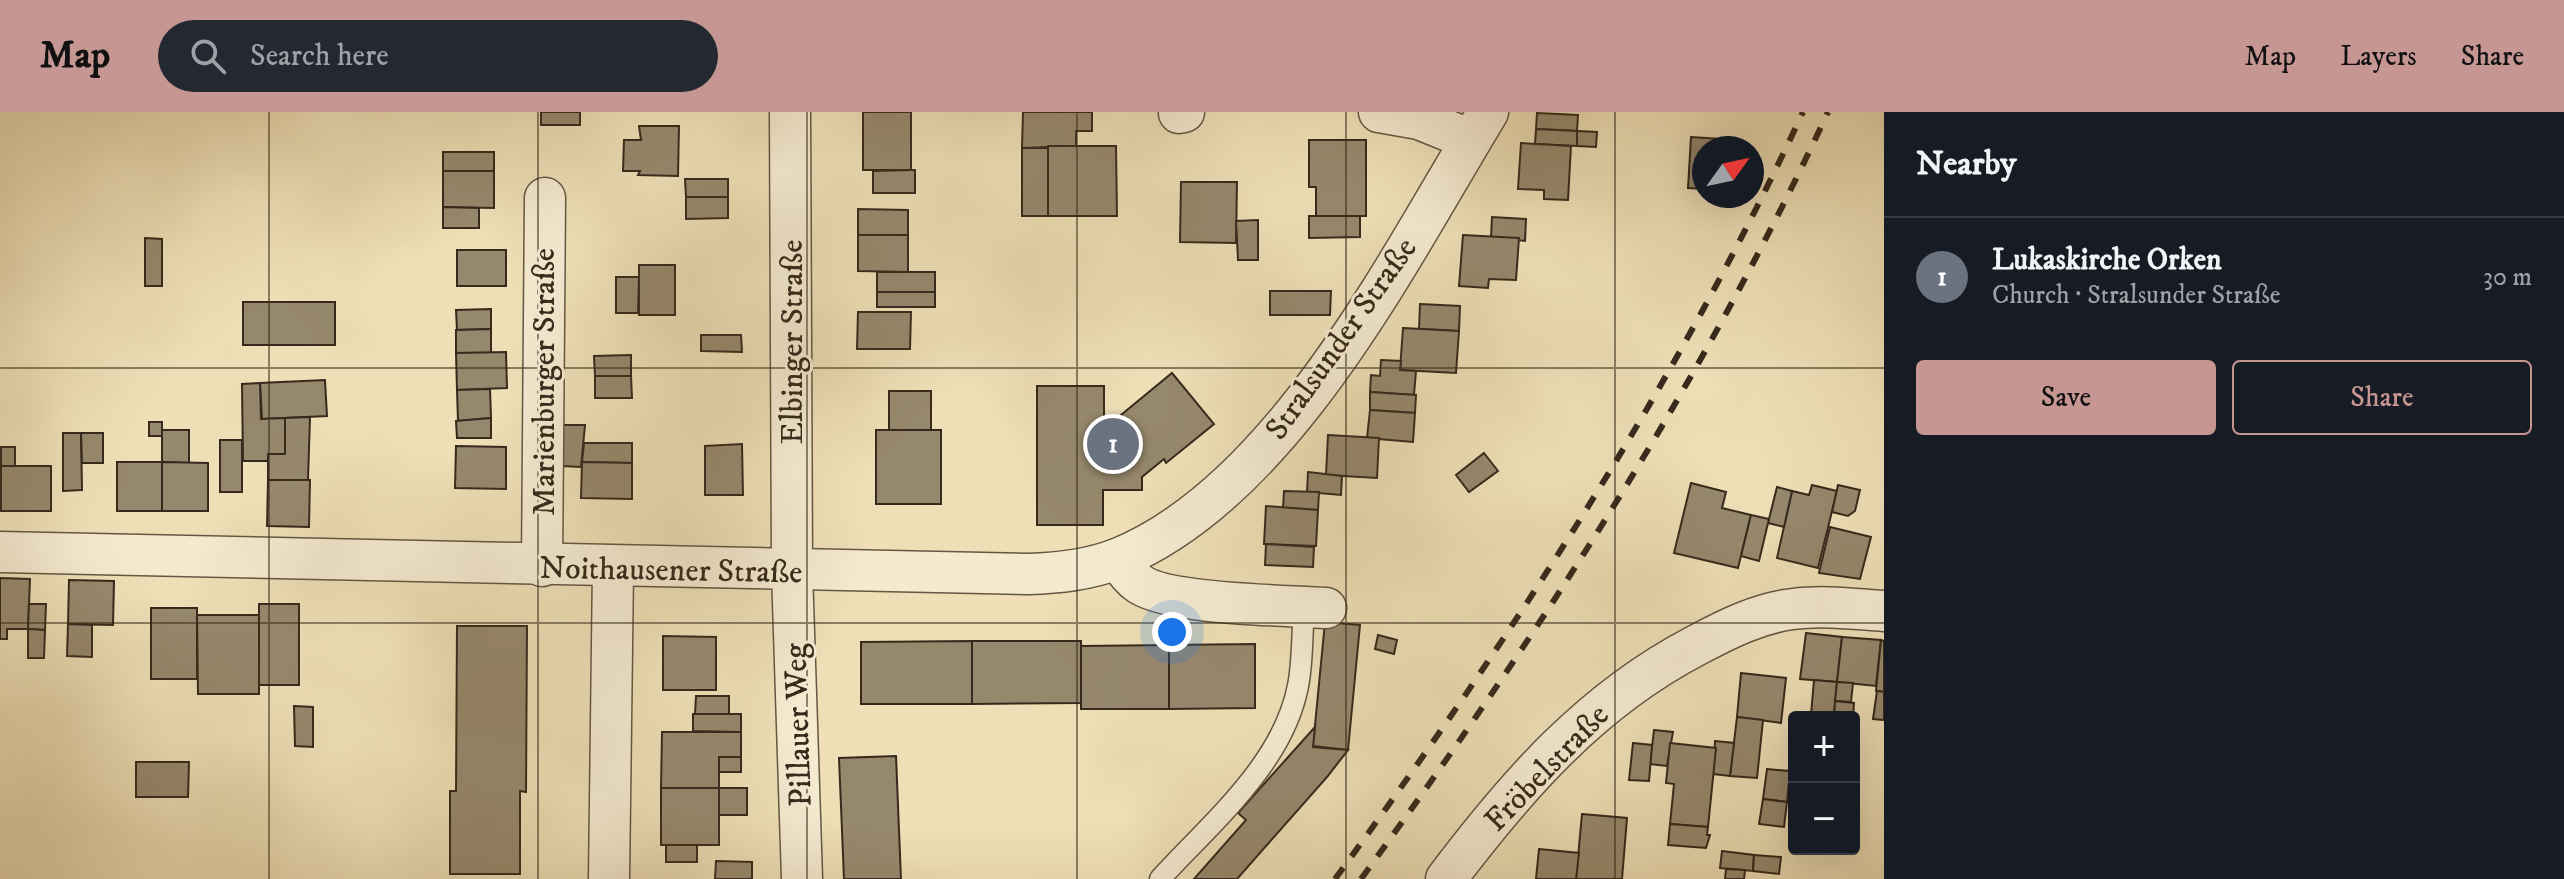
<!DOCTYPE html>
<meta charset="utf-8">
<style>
:root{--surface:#171b24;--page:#242831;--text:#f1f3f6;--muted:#9ea1a6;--line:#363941;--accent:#c59692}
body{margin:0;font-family:"IM FELL DW Pica",serif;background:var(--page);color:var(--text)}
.controls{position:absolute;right:24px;bottom:24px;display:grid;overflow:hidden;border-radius:8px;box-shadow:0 8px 32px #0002}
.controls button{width:72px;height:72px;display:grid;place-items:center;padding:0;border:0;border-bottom:2px solid var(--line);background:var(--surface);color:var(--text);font:40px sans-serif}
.compass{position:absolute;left:1692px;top:24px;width:72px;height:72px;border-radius:50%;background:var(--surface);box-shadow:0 8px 32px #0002;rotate:57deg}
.you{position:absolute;left:1172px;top:520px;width:28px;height:28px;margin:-20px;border:6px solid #fff;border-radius:50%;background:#1a73e8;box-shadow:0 0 0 12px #1a73e833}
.badge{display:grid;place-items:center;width:52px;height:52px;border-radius:50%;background:var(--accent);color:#fff;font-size:26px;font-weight:700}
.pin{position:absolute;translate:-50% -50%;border:4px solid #fff;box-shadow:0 2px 8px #0006}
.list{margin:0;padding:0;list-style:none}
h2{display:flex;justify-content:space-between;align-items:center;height:104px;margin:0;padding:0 32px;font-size:34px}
h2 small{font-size:26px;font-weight:400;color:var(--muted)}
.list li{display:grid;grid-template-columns:52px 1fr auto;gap:24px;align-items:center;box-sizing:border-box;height:120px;padding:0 32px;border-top:2px solid var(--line)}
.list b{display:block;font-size:30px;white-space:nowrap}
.list p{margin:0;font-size:26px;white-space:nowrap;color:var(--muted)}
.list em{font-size:26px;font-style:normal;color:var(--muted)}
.actions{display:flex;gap:16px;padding:24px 32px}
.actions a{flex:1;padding:18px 0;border:2px solid var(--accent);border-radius:8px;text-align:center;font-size:28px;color:var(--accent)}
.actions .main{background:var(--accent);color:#111}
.icon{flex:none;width:44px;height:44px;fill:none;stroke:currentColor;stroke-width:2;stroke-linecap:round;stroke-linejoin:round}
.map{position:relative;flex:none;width:1884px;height:767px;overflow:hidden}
header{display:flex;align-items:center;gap:48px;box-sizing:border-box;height:112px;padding:0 40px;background:var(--accent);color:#111}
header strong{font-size:38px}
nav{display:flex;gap:44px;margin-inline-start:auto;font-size:28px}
.search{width:560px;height:72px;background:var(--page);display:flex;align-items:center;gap:20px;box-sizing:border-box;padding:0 28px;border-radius:44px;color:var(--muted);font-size:30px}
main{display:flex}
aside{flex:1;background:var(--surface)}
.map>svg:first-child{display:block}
.building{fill:#96886d;stroke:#362a1c;stroke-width:2}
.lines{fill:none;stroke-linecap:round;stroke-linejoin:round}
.lane-casing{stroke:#645743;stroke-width:23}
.street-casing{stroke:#645743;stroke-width:43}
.lane{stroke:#f4ead0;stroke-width:20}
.street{stroke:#f4ead0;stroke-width:40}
.rail{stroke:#362a1c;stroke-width:6;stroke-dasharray:14 14;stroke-linecap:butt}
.grid{fill:none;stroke:#362a1c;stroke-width:2;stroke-opacity:0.55}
.labels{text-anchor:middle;stroke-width:6;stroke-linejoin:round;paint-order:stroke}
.street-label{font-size:32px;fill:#362a1c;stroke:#f4ead0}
</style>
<header>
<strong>Map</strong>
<div class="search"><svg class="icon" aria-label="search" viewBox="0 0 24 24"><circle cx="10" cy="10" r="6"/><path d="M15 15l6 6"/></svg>Search here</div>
<nav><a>Map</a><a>Layers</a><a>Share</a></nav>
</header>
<main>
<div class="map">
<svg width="1884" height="767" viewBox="0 0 1884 767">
<rect width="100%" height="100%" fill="#eedfb7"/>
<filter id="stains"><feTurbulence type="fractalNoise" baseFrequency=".0025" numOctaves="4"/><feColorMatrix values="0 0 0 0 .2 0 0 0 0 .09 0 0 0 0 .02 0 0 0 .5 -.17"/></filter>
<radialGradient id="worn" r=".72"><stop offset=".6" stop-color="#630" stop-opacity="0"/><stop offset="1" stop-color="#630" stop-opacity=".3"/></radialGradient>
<!-- building -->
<g class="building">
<rect x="541" y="0" width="39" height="13"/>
<rect x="863" y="0" width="48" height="58"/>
<path d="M1023,0H1092V19H1076V34L1022,36Z"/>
<path d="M1537,1L1578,3L1577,19L1536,17Z"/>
<path d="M639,14H679L678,64L638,63L640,59H623L624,28H641Z"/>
<path d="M1536,17L1577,19V34L1535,32Z"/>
<path d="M1577,19L1597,20L1596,35L1577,34Z"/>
<path d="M1691,25L1736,28L1732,36H1704V77L1688,76Z"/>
<path d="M1309,28H1366V104H1316V75H1309Z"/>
<path d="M1521,31L1571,34L1568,88L1544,87V78L1518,77Z"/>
<path d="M1048,34H1116L1117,104H1048Z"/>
<rect x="1022" y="36" width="26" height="68"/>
<rect x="443" y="40" width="51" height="19"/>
<path d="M911,58H915V81H873V59Z"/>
<path d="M443,59H494V96L443,95Z"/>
<path d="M685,67H728V85H686Z"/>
<path d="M1181,70H1237L1236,131L1180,130Z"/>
<path d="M686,85H728V106L686,107Z"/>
<path d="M443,95L479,96V116H443Z"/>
<path d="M858,97L908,98V123H858Z"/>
<path d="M1309,104H1360V125L1309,126Z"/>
<path d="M1492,105L1526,107L1525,129L1491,125Z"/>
<path d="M1258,108V148H1238L1236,109Z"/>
<path d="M858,123H908V160L858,159Z"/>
<path d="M1463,123L1519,126L1516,168L1489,167L1488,176L1459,174Z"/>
<path d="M145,126L162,127V174H145Z"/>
<rect x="457" y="138" width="49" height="36"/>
<rect x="639" y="153" width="36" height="50"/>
<rect x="877" y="160" width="58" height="20"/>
<path d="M616,165H639L638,201H616Z"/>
<path d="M1270,179H1331L1330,203H1270Z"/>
<rect x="877" y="180" width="58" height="15"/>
<rect x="243" y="190" width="92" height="43"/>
<path d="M1420,192L1460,194L1459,219L1419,217Z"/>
<path d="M491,197V217L457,218L456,198Z"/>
<path d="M858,200H911L910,237H857Z"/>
<path d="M1403,216L1459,219L1456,261L1400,258Z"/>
<path d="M491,217V241H456V218Z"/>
<path d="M701,223H741L742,240L701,239Z"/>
<path d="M506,240L507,276L457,278L456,241Z"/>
<path d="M631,243V264H595L594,244Z"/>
<path d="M1381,248L1401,249L1400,258L1416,259L1414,283L1370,280L1371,263L1380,264Z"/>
<path d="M1172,261L1214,312L1166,351L1164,347L1142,365V378H1103V413H1037V274H1104V317Z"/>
<path d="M595,264H631L632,286H595Z"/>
<path d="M325,268L327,304L262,307L260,271Z"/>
<path d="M260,271L261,307L285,306V342H268V349H243L242,272Z"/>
<path d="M490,277L491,306L458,309L457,278Z"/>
<rect x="889" y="279" width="42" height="39"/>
<path d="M1370,280L1416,283L1415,301L1370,298Z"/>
<path d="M1370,298L1415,301L1413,330L1367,326Z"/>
<path d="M310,305L308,368H268V342H285V306Z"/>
<path d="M491,306V326H457L456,309Z"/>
<rect x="149" y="310" width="13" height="14"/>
<path d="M561,313H585L581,355L561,354Z"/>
<path d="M162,318H189V351L162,350Z"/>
<rect x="876" y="318" width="65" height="74"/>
<path d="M63,321H81L82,378L63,379Z"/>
<path d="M81,321H103V351H82Z"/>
<path d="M1328,323L1379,326L1377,366L1326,363Z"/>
<rect x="220" y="328" width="22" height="52"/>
<path d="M584,331H632V351L582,350Z"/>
<path d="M742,332L743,383H705V334Z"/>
<path d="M456,334L506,335V377L455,376Z"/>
<rect x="1" y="335" width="14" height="19"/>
<path d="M1484,341L1498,359L1469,380L1456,363Z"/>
<rect x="117" y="350" width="45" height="49"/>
<path d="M162,350L208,351V399H162Z"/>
<path d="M582,350L632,351V387L581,386Z"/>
<rect x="1" y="354" width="50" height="45"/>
<path d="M1308,360L1342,364L1341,383L1307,380Z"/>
<path d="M268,368H310L309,415L267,414Z"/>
<path d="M1691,371L1726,380L1722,396L1751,403L1738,456L1674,441Z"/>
<path d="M1812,373L1837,379L1818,456L1777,446L1792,379L1809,383Z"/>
<path d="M1838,373L1860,378L1855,399L1848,404L1832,400Z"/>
<path d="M1777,375L1792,379L1784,415L1768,411Z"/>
<path d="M1284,379L1319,380L1318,398L1283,396Z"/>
<path d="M1266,394L1318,398L1316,434L1264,432Z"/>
<path d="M1751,403L1769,407L1759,449L1741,444Z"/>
<path d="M1830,415L1871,425L1860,467L1819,461Z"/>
<path d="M1266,432L1314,435L1313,455L1265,453Z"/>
<path d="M0,466L30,467L28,517H7V527H0Z"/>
<path d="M69,468L114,469L113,513L68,512Z"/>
<path d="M29,492H46L45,518L28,517Z"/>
<rect x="259" y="492" width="40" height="81"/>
<rect x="151" y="496" width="46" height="71"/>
<path d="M197,503H259V582H198Z"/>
<path d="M1325,510L1360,513L1348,638L1313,634Z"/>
<path d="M68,512L92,513V545L67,544Z"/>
<path d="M457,514H527L526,680L520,679V762H450V679H456Z"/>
<path d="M28,517L45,518L44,546H28Z"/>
<path d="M1806,521L1842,525L1837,570L1800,567Z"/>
<path d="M1378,523L1397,528L1394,542L1375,537Z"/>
<path d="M663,524L716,525V578H663Z"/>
<path d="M1842,525L1881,528L1876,574L1837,570Z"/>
<path d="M1881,528L1884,529V580L1876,579Z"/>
<path d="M972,529H1081V591L972,592Z"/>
<path d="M972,529V592H861V530Z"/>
<path d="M1255,532V596L1169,597V533Z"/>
<path d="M1169,533V597H1081V534Z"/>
<path d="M1741,561L1786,566L1781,611L1737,605Z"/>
<path d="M1814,568L1837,570L1834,605L1811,603Z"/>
<path d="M1837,570L1853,571L1851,590L1835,589Z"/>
<path d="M1877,579L1884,580V608L1873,607Z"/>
<path d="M696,584H729V602H695Z"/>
<path d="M1835,589L1854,591L1853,605H1834Z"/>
<path d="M294,594L313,595V635L295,634Z"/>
<path d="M693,602H741V620L693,619Z"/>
<path d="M1737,605L1763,608L1757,666L1730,664Z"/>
<path d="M1315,615L1313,635L1348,638L1327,665L1237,767H1194L1246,708L1238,701Z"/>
<path d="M1654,618L1673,620L1667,654L1650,652Z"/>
<path d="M662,620H741V645H719V676H661Z"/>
<path d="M1715,629L1734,631L1730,664L1713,662Z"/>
<path d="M1633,631L1652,633L1649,669L1629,668Z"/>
<path d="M1670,631L1716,636L1708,715L1670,712L1674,672L1666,671Z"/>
<path d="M896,644L901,767H844L839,646Z"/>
<rect x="719" y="645" width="22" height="15"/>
<path d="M136,650H189L188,685H136Z"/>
<path d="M1767,657L1790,659L1787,690L1763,687Z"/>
<rect x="661" y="676" width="58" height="57"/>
<rect x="719" y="676" width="28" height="27"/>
<path d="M1763,687L1787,690L1784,715L1759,712Z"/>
<path d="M1582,702L1627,706L1622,767H1576Z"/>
<path d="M1670,712L1708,715L1707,723H1710L1706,736L1668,733Z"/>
<rect x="666" y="733" width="31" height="17"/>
<path d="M1539,737L1579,741L1576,767H1536Z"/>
<path d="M1722,739L1754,743L1753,759L1720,756Z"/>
<path d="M1754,743L1781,745L1779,762L1753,759Z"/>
<path d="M716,749L752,750V767H715Z"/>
<path d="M1726,757L1745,758L1744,767H1725Z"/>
</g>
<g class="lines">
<!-- lane casing -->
<g class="lane-casing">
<path id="lane" d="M1160,767C1211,711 1283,652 1298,574C1303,549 1302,520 1304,494"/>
</g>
<!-- street casing -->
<g class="street-casing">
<g id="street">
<path d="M790,0L792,459L802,767"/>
<path d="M1379,0L1419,7L1471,28"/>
<path d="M1179,1L1184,0"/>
<path d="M0,440L1028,462C1059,461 1088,458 1117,447C1283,380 1399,146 1488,0"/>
<path d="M1117,447C1123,454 1129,464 1137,470C1163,493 1286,493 1326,496"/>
<path d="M542,454L545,86"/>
<path d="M609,767L613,456"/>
<path d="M1446,767C1517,673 1591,588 1697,533C1727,517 1759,501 1793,497C1823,493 1854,497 1884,499"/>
</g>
</g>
<!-- lane -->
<use href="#lane" class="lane"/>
<!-- street -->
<use href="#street" class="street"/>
<!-- rail -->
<g class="rail">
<path d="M1335,767C1512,525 1676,273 1803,0"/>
<path d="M1361,767C1538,524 1701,273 1828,0"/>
</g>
</g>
<!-- grid -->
<path class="grid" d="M269,0V767M538,0V767M807,0V767M1077,0V767M1346,0V767M1615,0V767M0,256H1884M0,511H1884"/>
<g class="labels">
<!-- street labels -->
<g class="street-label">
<text transform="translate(1340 226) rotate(-55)" y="11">Stralsunder Straße</text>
<text transform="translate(791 230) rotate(-90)" y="11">Elbinger Straße</text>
<text transform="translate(543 270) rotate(-90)" y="11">Marienburger Straße</text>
<text transform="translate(671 457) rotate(1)" y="11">Noithausener Straße</text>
<text transform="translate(797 613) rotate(-92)" y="11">Pillauer Weg</text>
<text transform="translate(1546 655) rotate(-46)" y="11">Fröbelstraße</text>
</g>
</g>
<rect width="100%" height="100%" filter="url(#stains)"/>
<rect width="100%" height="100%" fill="url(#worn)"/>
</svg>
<div class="controls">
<button>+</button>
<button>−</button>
</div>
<svg class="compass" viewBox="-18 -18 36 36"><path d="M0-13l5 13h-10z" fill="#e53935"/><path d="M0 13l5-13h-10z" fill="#9ea1a6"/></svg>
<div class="you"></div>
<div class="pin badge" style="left:1113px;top:332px;background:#6b7280">1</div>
</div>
<aside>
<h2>Nearby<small></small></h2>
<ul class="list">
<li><span class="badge" style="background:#6b7280">1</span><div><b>Lukaskirche Orken</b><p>Church · Stralsunder Straße</p></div><em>30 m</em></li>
</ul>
<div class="actions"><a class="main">Save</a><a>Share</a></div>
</aside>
</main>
